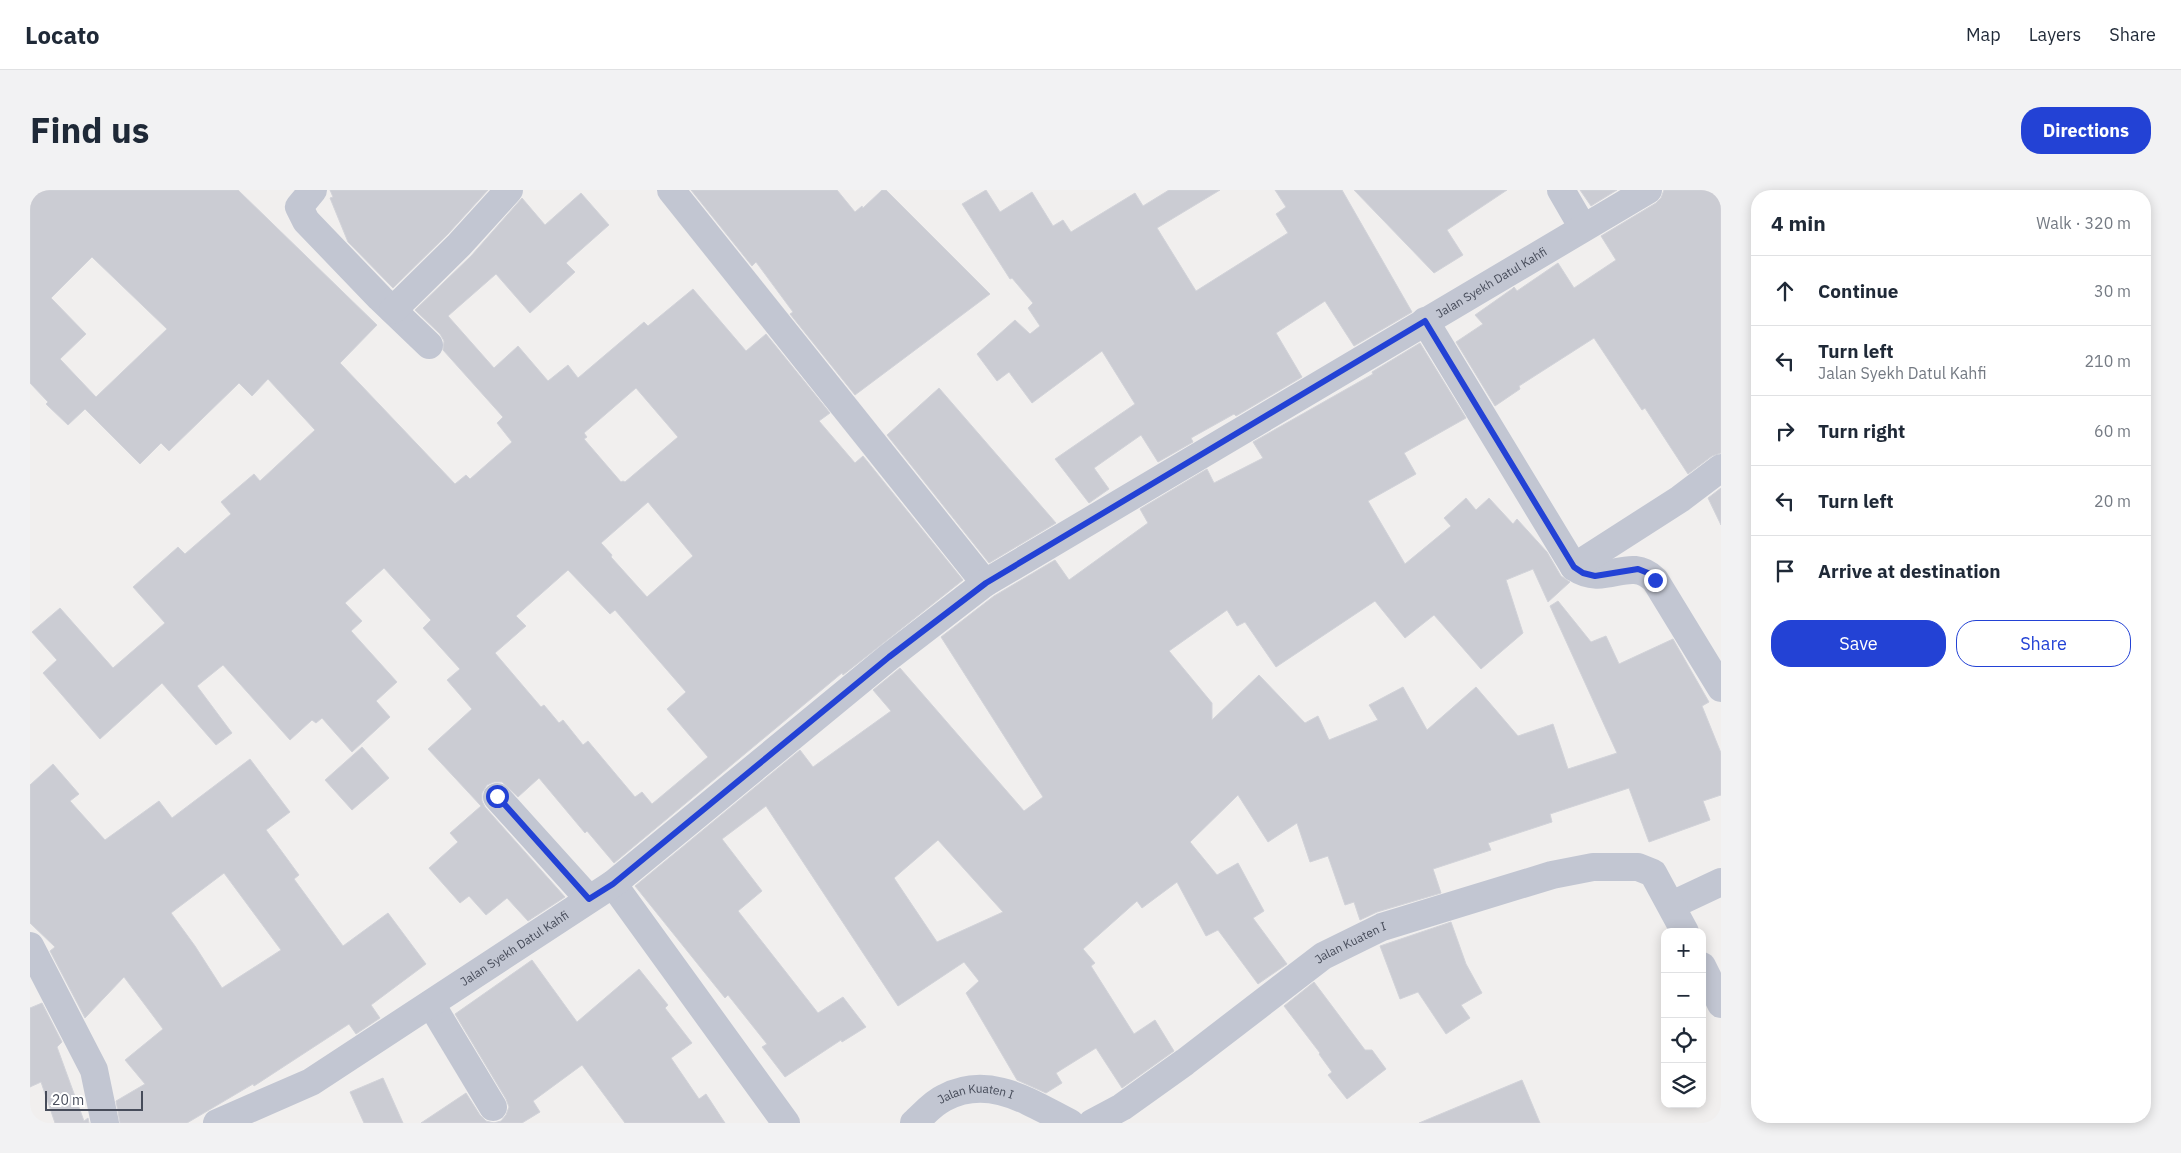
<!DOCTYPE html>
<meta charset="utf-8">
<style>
:root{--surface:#fff;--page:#f2f2f3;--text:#1f2937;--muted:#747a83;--line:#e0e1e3;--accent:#2342d5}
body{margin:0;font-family:"IBM Plex Sans",sans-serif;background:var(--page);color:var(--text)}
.controls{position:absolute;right:15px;bottom:15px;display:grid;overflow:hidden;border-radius:10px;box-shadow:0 2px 12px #0003}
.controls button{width:45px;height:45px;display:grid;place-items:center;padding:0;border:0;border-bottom:1px solid var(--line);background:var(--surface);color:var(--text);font:25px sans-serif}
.scale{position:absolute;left:15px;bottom:12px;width:98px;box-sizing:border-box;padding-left:5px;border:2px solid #474c5a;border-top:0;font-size:14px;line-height:18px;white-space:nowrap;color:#474c5a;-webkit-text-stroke:4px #fff;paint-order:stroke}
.stop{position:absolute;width:15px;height:15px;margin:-11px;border:4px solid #2342d5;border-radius:50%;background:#fff}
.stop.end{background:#2342d5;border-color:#fff;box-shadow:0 1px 5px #0008}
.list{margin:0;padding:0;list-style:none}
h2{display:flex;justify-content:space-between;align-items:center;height:65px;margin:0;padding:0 20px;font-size:21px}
h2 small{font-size:16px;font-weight:400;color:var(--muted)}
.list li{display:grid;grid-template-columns:32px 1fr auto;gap:15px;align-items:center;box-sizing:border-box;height:70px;padding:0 20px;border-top:1px solid var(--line)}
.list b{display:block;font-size:19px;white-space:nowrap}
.list p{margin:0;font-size:16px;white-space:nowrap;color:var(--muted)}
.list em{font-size:16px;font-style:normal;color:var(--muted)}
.actions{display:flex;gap:10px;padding:15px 20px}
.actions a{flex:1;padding:11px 0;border:1px solid var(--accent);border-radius:20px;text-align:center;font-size:18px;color:var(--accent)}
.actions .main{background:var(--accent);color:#fff}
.icon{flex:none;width:28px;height:28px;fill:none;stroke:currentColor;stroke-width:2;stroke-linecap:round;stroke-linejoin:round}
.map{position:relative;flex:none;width:1691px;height:933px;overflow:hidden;border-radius:20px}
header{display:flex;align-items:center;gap:30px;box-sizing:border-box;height:70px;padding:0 25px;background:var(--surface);border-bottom:1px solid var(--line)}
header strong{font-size:24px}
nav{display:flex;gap:28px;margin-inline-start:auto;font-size:18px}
.intro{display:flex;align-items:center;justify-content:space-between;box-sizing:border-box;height:120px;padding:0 30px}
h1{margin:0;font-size:35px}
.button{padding:12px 22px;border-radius:20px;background:var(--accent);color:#fff;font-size:18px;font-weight:700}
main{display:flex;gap:30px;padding:0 30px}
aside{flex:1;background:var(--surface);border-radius:20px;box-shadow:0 2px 12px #0003}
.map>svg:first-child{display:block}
.building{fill:#cbccd3;stroke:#d2d3d9;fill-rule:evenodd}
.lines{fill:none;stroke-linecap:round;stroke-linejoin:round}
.minor{stroke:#c2c6d2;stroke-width:28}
.route{stroke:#2342d5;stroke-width:6}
.labels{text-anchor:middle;stroke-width:4;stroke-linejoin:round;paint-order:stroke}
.street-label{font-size:12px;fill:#474c5a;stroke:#fff}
</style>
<header>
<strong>Locato</strong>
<nav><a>Map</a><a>Layers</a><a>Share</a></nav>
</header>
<div class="intro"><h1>Find us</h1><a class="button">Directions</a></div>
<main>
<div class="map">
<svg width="1691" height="933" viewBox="0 0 1691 933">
<rect width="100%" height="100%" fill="#f1efee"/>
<!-- building -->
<g class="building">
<path d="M9,0H208L347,135L310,173L425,294L436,285L440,289L482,252L467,233L473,227L413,160L414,151L410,144L385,120L441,66L492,8L515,35L551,3L579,35L536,73L545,82L500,123L466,84L418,126L464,178L488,156L518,191L538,175L548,188L614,132L618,136L663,99L716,161L736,144L800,223L789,231L825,273L833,266L933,390L813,485L812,483L584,673L557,641L555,643L509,588L488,607L472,592H464L457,595L452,603V611L455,617L535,707L498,731L477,708L456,725L439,706L430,713L399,678L428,652L420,643L451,616L398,559L442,519L417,490L430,479L393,438L401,430L354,378L315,413L332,431L321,441L367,492L346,511L360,527L322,562L292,528L286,533L282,530L260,550L193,475L167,496L202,543L186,555L132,493L70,549L13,483L27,470L2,442L30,418L83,478L135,433L103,397L148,357L155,364L201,324L191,312L224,284L230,291L285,240L238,189L222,206L209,193L139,261L131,253L110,274L55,219L38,235L16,214L18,212L0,193V10ZM62,67L137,139L66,207L30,169L56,144L21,108ZM606,198L648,247L595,292L593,291L591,292L554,249L557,247L554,243ZM618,312L663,366L617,407L581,367L582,365L571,353ZM538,380L580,424L585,420L656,502L637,519L678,567L622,614L612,602L605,607L558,551L553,555L533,530L529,533L514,515L511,517L465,463L496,436L486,426Z"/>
<path d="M300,0H458L418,44L363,98L318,52L300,8L303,7Z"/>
<path d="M661,0H807L825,22L832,16L833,18L852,0H856L960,104L825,205L760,124L763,122L726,72L722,76Z"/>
<path d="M956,0L970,22L1002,2L1023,36L1033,30L1041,42L1105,3L1113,16L1139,0H1190L1127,38L1166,101L1258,43L1246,24L1256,17L1245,0H1312L1382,122L1324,156L1295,111L1246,143L1272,187L1206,226L1204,224L1161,248L1163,252L1128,272L1111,245L1064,278L1079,299L1059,313L1025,269L1105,214L1072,161L1002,213L979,182L967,191L947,164L985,130L1000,144L1010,136L998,118L1003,113L982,88L980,89L932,14Z"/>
<path d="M1324,0H1477L1417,40L1433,65L1404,83Z"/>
<path d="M1550,0H1587L1561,16Z"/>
<path d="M1634,0H1691V263L1682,266L1658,284L1615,218L1612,220L1564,148L1489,196L1490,199L1465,216L1426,152L1453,134L1445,125L1482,99L1484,97L1487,101L1528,73L1544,98L1586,70L1571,46L1626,13L1631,8Z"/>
<path d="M1390,153L1436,228L1374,263L1386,284L1338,311L1375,374L1421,336L1414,328L1436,308L1446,320L1459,308L1483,334L1487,329L1517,362L1531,386L1540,392L1518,412L1503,379L1476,390L1493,443L1451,479L1404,425L1375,448L1345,411L1246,477L1215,432L1207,436L1197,420L1139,461L1182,513V530L1229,485L1275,533L1288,526L1299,550L1348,530L1339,515L1373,497L1397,540L1446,497L1488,546L1523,534L1538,579L1587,563L1520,416L1528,411L1561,452L1576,446L1589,474L1643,449L1679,512L1672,516L1691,563V605L1673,611L1680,630L1619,652L1599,598L1520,624L1522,632L1458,653L1461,660L1403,679L1411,703L1347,722L1330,730L1324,712L1315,715L1298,666L1280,672L1267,633L1238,652L1208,605L1160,652L1187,685L1208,673L1234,721L1223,728L1257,774L1228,794L1188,740L1176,746L1147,692L1112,718L1107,711L1053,759L1065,773L1061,776L1104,844L1125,830L1144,861L1092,898L1066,858L1026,883L1032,893L1016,903L987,890L936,803L949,791L934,772L868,816L736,616L692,649L732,701L708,721L788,823L813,807L836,837L812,852L811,850L755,887L732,857L737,854L698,805L695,808L605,696L770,560L783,577L861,521L843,500L870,478L994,621L1013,607L911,447L964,406L1025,370L1039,390L1118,333L1110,319L1177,279L1184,293L1233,268L1223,252L1343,184L1342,182ZM908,650L973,722L907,752L864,688Z"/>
<path d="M909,198L1026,333L959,373L857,245Z"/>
<path d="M1691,298V335L1678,308Z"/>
<path d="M332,557L359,588L322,620L295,590Z"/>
<path d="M220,569L260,622L236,640L269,685L264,689L313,756L358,723L396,774L341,815L350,828L326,844L319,834L224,896L223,894L157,933H90L86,911L115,894L95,870L133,839L94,787L55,828L20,761L25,757L0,733V595L23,574L49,604L40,611L75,650L129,611L142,628ZM194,683L251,760L192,798L165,756L141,723Z"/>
<path d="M1421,732L1436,774L1452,803L1431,815L1440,828L1416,844L1388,802L1370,809L1350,756Z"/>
<path d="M502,770L547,832L609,779L638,815L635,818L662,853L641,868L669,909L676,904L695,933H595L552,875L503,911L510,922L492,933H391L436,903L450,925L456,931L464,933L471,931L476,925L479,917L476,909L425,824Z"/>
<path d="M1284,792L1335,860H1342L1356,879L1317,909L1298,885L1302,882L1289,864L1290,863L1254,816Z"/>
<path d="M12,813L32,852L27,857L54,931L58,928L59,933H25L11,892L0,897V818Z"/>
<path d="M353,888L373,933H334L320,902Z"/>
<path d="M1492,890L1510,933H1389Z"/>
</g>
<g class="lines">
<!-- minor -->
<g class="minor">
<path d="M283,0L269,17L276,31L350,108L399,155"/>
<path d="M641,0L955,393"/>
<path d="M1531,0L1553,38"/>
<path d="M363,120L429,55L479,0"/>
<path d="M1395,131L1544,377C1577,399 1598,364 1625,390L1691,498"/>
<path d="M1544,377L1650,309L1691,278"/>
<path d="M467,607L559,709"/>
<path d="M583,694L756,933"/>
<path d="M1642,715L1691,692"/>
<path d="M0,756L64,880L75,933"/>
<path d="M1672,776L1691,814"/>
<path d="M401,814L463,917"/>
<path id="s1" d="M187,933L281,892L583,694L859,467L955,393L1618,0"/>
<path id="s2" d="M884,933C893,925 903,913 914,908C959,884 999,912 1040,933"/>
<path id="s3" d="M1062,933L1092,917L1155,872L1293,766L1352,737L1522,685L1563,677H1608L1623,683L1655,742"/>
</g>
</g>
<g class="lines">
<!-- route -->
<path class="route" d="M467,606L559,709L583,694L859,467L956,393L1395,131L1544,377L1553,383L1565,386L1608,379L1618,383L1625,390"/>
</g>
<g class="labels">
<!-- street labels -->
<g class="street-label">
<text dy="4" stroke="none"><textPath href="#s1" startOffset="1531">Jalan Syekh Datul Kahfi</textPath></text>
<text dy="4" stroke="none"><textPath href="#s3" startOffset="316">Jalan Kuaten I</textPath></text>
<text dy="4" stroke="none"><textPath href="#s1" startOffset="346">Jalan Syekh Datul Kahfi</textPath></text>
<text dy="4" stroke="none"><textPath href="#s2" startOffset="72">Jalan Kuaten I</textPath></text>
</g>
</g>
</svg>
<div class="controls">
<button>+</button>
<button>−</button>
<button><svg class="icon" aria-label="locate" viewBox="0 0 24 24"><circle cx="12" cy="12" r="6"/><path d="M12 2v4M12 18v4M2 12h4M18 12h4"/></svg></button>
<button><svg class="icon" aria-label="layers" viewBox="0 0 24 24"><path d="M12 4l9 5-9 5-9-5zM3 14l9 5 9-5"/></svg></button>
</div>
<div class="scale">20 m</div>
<div class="stop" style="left:467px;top:606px"></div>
<div class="stop end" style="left:1625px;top:390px"></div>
</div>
<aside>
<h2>4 min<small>Walk · 320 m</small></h2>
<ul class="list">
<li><svg class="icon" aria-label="ahead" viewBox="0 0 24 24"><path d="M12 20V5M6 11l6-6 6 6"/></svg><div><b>Continue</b></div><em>30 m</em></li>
<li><svg class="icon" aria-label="left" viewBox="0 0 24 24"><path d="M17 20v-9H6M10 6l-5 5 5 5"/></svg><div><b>Turn left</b><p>Jalan Syekh Datul Kahfi</p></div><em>210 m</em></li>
<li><svg class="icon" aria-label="right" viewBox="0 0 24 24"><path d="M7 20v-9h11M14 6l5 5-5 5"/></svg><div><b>Turn right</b></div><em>60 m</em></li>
<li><svg class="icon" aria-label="left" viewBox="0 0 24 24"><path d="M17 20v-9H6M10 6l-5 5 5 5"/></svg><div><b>Turn left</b></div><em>20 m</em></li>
<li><svg class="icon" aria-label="arrive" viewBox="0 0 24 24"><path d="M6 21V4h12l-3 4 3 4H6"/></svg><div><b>Arrive at destination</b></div></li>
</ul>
<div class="actions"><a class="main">Save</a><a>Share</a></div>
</aside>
</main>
